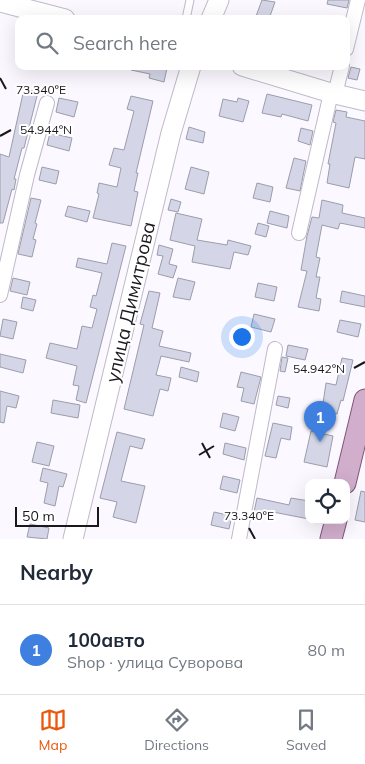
<!DOCTYPE html>
<meta charset="utf-8">
<style>
:root{--surface:#fff;--page:#f6f6f7;--text:#1f2937;--muted:#747a83;--line:#e0e1e3;--accent:#ea580c}
body{margin:0;font-family:Mulish,sans-serif;background:var(--page);color:var(--text)}
.controls{position:absolute;right:15px;bottom:15px;display:grid;overflow:hidden;border-radius:10px;box-shadow:0 5px 20px #0002}
.controls button{width:45px;height:45px;display:grid;place-items:center;padding:0;border:0;border-bottom:1px solid var(--line);background:var(--surface);color:var(--text);font:25px sans-serif}
.scale{position:absolute;left:15px;bottom:12px;width:84px;box-sizing:border-box;padding-left:5px;border:2px solid #1a181d;border-top:0;font-size:14px;line-height:18px;white-space:nowrap;color:#1a181d;-webkit-text-stroke:4px #fff;paint-order:stroke}
.you{position:absolute;left:241px;top:336px;width:18px;height:18px;margin:-12px;border:4px solid #fff;border-radius:50%;background:#1a73e8;box-shadow:0 0 0 8px #1a73e833}
.badge{display:grid;place-items:center;width:32px;height:32px;border-radius:50%;background:var(--accent);color:#fff;font-size:16px;font-weight:700}
.pin{position:absolute;translate:-50% -41px;filter:drop-shadow(0 1px 2px #0008)}
.pin::after{content:'';position:absolute;top:26px;width:18px;height:15px;background:inherit;clip-path:polygon(0 0,100% 0,50% 100%)}
.list{margin:0;padding:0;list-style:none}
h2{display:flex;justify-content:space-between;align-items:center;height:65px;margin:0;padding:0 20px;font-size:21px}
h2 small{font-size:16px;font-weight:400;color:var(--muted)}
.list li{display:grid;grid-template-columns:32px 1fr auto;gap:15px;align-items:center;box-sizing:border-box;height:90px;padding:0 20px;border-top:1px solid var(--line)}
.list b{display:block;font-size:19px;white-space:nowrap}
.list p{margin:0;font-size:16px;white-space:nowrap;color:var(--muted)}
.list em{font-size:16px;font-style:normal;color:var(--muted)}
.icon{flex:none;width:28px;height:28px;fill:none;stroke:currentColor;stroke-width:2;stroke-linecap:round;stroke-linejoin:round}
.map{position:relative;flex:none;width:365px;height:539px;overflow:hidden}
.search{position:absolute;background:var(--surface);box-shadow:0 5px 20px #0002;left:15px;right:15px;top:15px;height:55px;display:flex;align-items:center;gap:12px;box-sizing:border-box;padding:0 18px;border-radius:10px;color:var(--muted);font-size:19px}
.sheet{height:155px;background:var(--surface)}
nav{display:flex;justify-content:space-around;align-items:center;box-sizing:border-box;height:70px;border-top:1px solid var(--line);background:var(--surface);font-size:14px;color:var(--muted)}
nav a{display:grid;justify-items:center;gap:2px}
nav .on{color:var(--accent)}
.map>svg:first-child{display:block}
.building{fill:#d4d6e7;stroke:#9b9dac}
.lines{fill:none;stroke-linecap:round;stroke-linejoin:round}
.lane-casing{stroke:#c0b9c8;stroke-width:9}
.street-casing{stroke:#c0b9c8;stroke-width:16}
.secondary-casing{stroke:#c0b9c8;stroke-width:21}
.primary-casing{stroke:#7d5679;stroke-width:23}
.lane{stroke:#fff;stroke-width:7}
.street{stroke:#fff;stroke-width:14}
.secondary{stroke:#fff;stroke-width:19}
.primary{stroke:#d1aecc;stroke-width:21}
.ticks{fill:none;stroke:#1a181d;stroke-width:2}
.labels{text-anchor:middle;stroke-width:4;stroke-linejoin:round;paint-order:stroke}
.street-label{font-size:19px;fill:#1a181d;stroke:#fff}
.ticks-label{font-size:12px;text-anchor:middle;fill:#1a181d;stroke:#fff;stroke-width:4;stroke-linejoin:round;paint-order:stroke}
</style>
<div class="map">
<svg width="365" height="539" viewBox="0 0 365 539">
<rect width="100%" height="100%" fill="#fbf9ff"/>
<!-- building -->
<g class="building">
<path d="M262,0L275,2L269,19H255Z"/>
<path d="M328,0H349L347,8L327,4Z"/>
<path d="M131,66L167,68L164,82L149,78L150,74L131,70Z"/>
<path d="M351,67L360,69L357,80L348,78Z"/>
<path d="M24,89L38,92L24,148H22L14,179H16L14,190L12,189L3,223H0V154L9,157Z"/>
<path d="M267,94L312,105L308,121L282,114L281,117L262,113Z"/>
<path d="M131,96L153,101L136,173H138L134,191L138,192L131,226L93,218L99,194L97,193L99,183L117,187L121,168L109,165L114,148L124,150L134,111L127,109Z"/>
<path d="M59,98L78,102L74,117L56,112Z"/>
<path d="M238,98L249,101L243,122L219,116L223,99L237,102Z"/>
<path d="M336,110L347,112L346,117L365,121V159L355,157L349,188L327,183L330,164H328L336,123L333,122Z"/>
<path d="M189,127L205,132L203,143L186,139Z"/>
<path d="M301,128L313,131L310,145L298,141Z"/>
<path d="M50,133L72,138L69,151L47,145Z"/>
<path d="M294,158L306,161L300,191L286,188Z"/>
<path d="M42,167L59,171L56,184L39,180Z"/>
<path d="M191,167L209,172L204,194L185,189Z"/>
<path d="M257,183L273,187L270,202L253,198Z"/>
<path d="M31,198L41,200L35,223L37,224L33,239L36,240L32,257L18,254Z"/>
<path d="M171,199L181,202L178,212L168,210Z"/>
<path d="M322,200L343,205L342,213L365,218V228L340,223L338,229L322,225L316,257L320,258L316,277H320L316,298L321,299L319,311L298,307L307,271L301,270L307,236L312,217L319,218Z"/>
<path d="M68,206L90,211L87,222L65,216Z"/>
<path d="M270,211L289,216L287,228L267,223Z"/>
<path d="M176,213L202,219L197,240L227,245L228,240L251,246L248,255L234,252L230,269L192,262L195,246L170,240Z"/>
<path d="M258,223L269,226L266,237L255,234Z"/>
<path d="M112,243L126,246L86,403L76,400L79,386L73,385L77,366L46,358L50,343L77,349L82,326L92,328L97,309L90,307L93,295L96,296L102,273L76,267L78,258L107,264Z"/>
<path d="M159,245L173,249L169,264L177,266L173,278L158,274L163,256L157,255Z"/>
<path d="M13,278L30,282L27,295L10,291Z"/>
<path d="M178,278L195,282L190,300L173,297Z"/>
<path d="M258,283L277,287L274,301L255,297Z"/>
<path d="M149,291L160,293L152,328L163,331L159,346L191,353L189,362L161,356L156,375L171,378L168,391L160,389L153,416L124,409L144,325L140,324Z"/>
<path d="M342,291L365,296V307L340,302Z"/>
<path d="M23,297L36,300L33,311L21,308Z"/>
<path d="M254,314L275,319L271,332L251,327Z"/>
<path d="M3,319L17,322L13,339L0,336Z"/>
<path d="M340,320L361,324L358,337L337,332Z"/>
<path d="M288,345L308,349L305,360L286,356Z"/>
<path d="M0,354L26,360L23,373L0,367Z"/>
<path d="M282,357L288,358L285,372L280,371Z"/>
<path d="M342,358L353,360L343,401L341,400L337,414L322,410L326,383L336,385Z"/>
<path d="M181,367L199,372L197,382L179,377Z"/>
<path d="M241,372L261,377L254,404L241,401L244,388L237,387Z"/>
<path d="M0,391L19,396L16,408L7,406L4,423L0,422Z"/>
<path d="M278,396L290,398L288,408L276,405Z"/>
<path d="M53,400L80,405L78,418L51,413Z"/>
<path d="M223,413L239,417L235,431L220,427Z"/>
<path d="M273,423L292,427L290,440L281,438L276,458L265,456Z"/>
<path d="M311,431L333,436L327,467L304,462Z"/>
<path d="M117,432L145,439L142,449L130,446L121,481L145,486L136,523L113,517L117,502L100,498Z"/>
<path d="M37,442L54,446L49,466L32,462Z"/>
<path d="M225,443L246,448L244,460L223,454Z"/>
<path d="M43,468L67,474L63,487L59,486L55,506L44,503L48,483L40,481Z"/>
<path d="M223,476L240,480L237,493L220,489Z"/>
<path d="M361,491L365,492V522L355,520Z"/>
<path d="M257,498L289,505L291,498L309,501V519L273,512V516L254,512Z"/>
<path d="M214,512L232,516L229,529L211,525Z"/>
<path d="M30,524L49,528L47,539L27,537Z"/>
</g>
<g class="lines">
<!-- lane casing -->
<g class="lane-casing">
<path id="lane" d="M186,19L190,0"/>
</g>
<!-- street casing -->
<g class="street-casing">
<g id="street">
<path d="M346,49L358,0"/>
<path d="M335,94L342,66"/>
<path d="M299,233L331,93"/>
<path d="M0,295L27,175L47,103"/>
<path d="M239,539L275,349"/>
</g>
</g>
<!-- secondary casing -->
<g class="secondary-casing">
<g id="secondary">
<path d="M0,2L65,19"/>
<path d="M211,19L219,0"/>
<path d="M242,66L331,93L365,101"/>
<path d="M73,539L171,133L191,66"/>
</g>
</g>
<!-- primary casing -->
<g class="primary-casing">
<g id="primary">
<path d="M345,483L365,400"/>
<path d="M331,539L336,520"/>
</g>
</g>
<!-- lane -->
<use href="#lane" class="lane"/>
<!-- street -->
<use href="#street" class="street"/>
<!-- secondary -->
<use href="#secondary" class="secondary"/>
<!-- primary -->
<use href="#primary" class="primary"/>
</g>
<!-- ticks -->
<path class="ticks" d="M0,78L6,89M0,136L11,130M354,368L365,362M202,443L210,458M199,455L214,446M249,528L255,539"/>
<g class="labels">
<!-- street labels -->
<g class="street-label">
<text transform="translate(130 302) rotate(-77)" y="7">улица Димитрова</text>
</g>
</g>
<g class="ticks-label">
<text x="41" y="94">73.340°E</text>
<text x="46" y="134">54.944°N</text>
<text x="319" y="373">54.942°N</text>
<text x="249" y="520">73.340°E</text>
</g>
</svg>
<div class="controls">
<button><svg class="icon" aria-label="locate" viewBox="0 0 24 24"><circle cx="12" cy="12" r="6"/><path d="M12 2v4M12 18v4M2 12h4M18 12h4"/></svg></button>
</div>
<div class="scale">50 m</div>
<div class="you"></div>
<div class="pin badge" style="left:320px;top:442px;background:#3f7fe0">1</div>
<div class="search"><svg class="icon" aria-label="search" viewBox="0 0 24 24"><circle cx="10" cy="10" r="6"/><path d="M15 15l6 6"/></svg>Search here</div>
</div>
<section class="sheet">
<h2>Nearby<small></small></h2>
<ul class="list">
<li><span class="badge" style="background:#3f7fe0">1</span><div><b>100авто</b><p>Shop · улица Суворова</p></div><em>80 m</em></li>
</ul>
</section>
<nav>
<a class="on"><svg class="icon" aria-label="map" viewBox="0 0 24 24"><path d="M3 6l6-2 6 2 6-2v14l-6 2-6-2-6 2zM9 4v14M15 6v14"/></svg>Map</a>
<a><svg class="icon" aria-label="directions" viewBox="0 0 24 24"><path d="M12 3l9 9-9 9-9-9zM9 14v-3h6M13 9l2 2-2 2"/></svg>Directions</a>
<a><svg class="icon" aria-label="saved" viewBox="0 0 24 24"><path d="M7 4h10v16l-5-4-5 4z"/></svg>Saved</a>
</nav>
